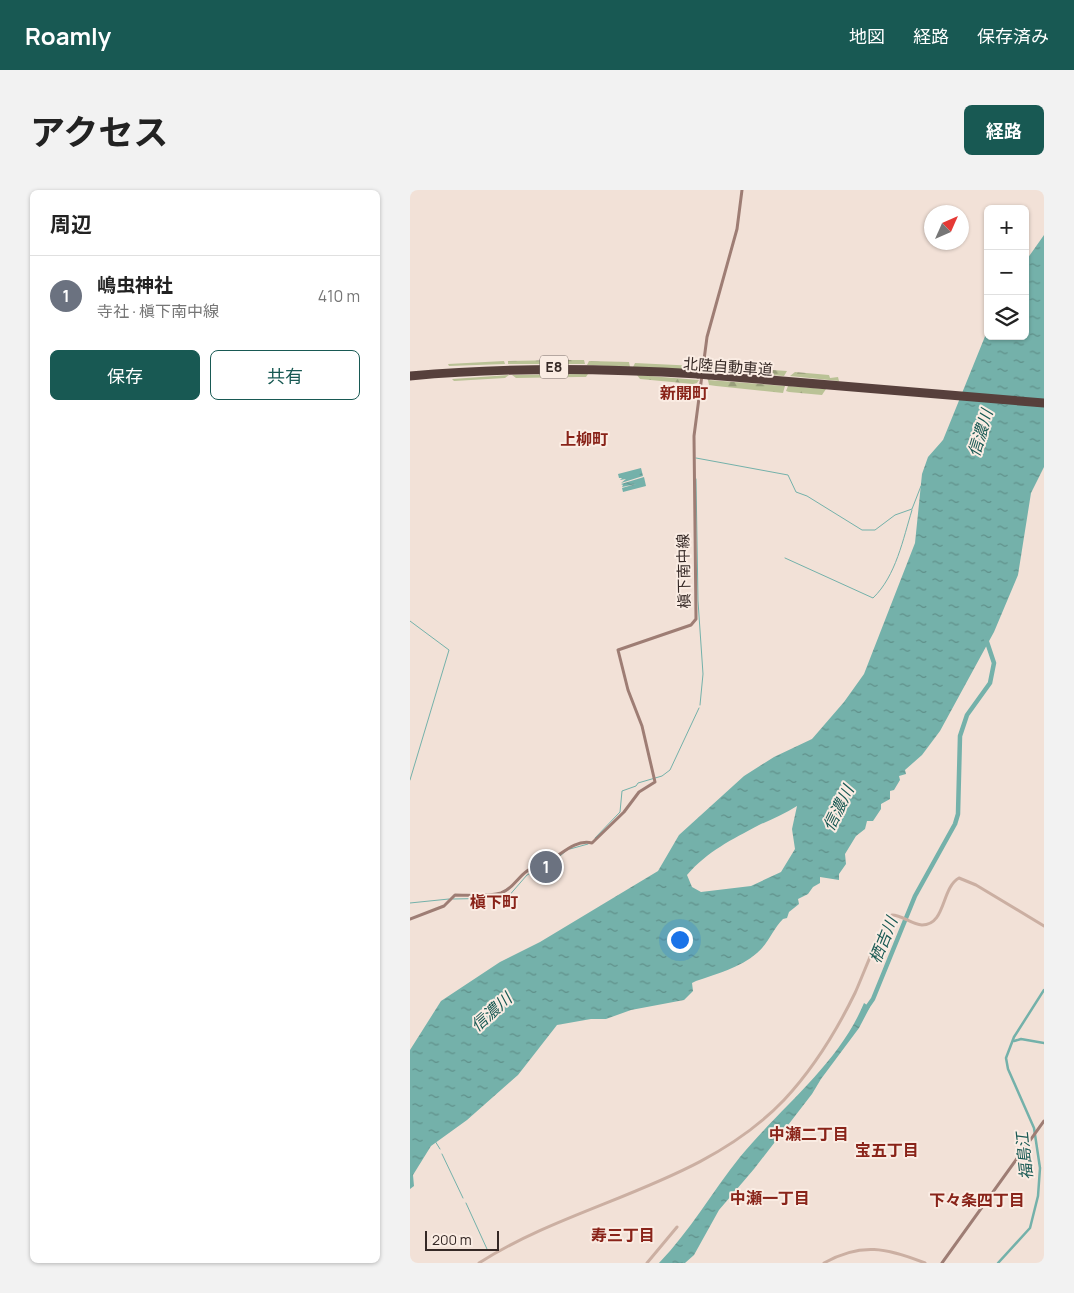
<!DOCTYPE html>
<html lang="ja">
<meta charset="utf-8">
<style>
:root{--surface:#fff;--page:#f2f2f2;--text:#222;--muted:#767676;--line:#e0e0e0;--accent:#185953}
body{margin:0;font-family:Manrope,"Noto Sans JP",sans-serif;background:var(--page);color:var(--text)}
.controls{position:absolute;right:15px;top:15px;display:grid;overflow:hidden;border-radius:8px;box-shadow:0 1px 4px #0004}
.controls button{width:45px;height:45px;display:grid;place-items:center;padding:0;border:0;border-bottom:1px solid var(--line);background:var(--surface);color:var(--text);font:25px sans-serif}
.compass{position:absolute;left:514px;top:15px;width:45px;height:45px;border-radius:50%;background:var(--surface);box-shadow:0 1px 4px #0004;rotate:45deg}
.scale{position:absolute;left:15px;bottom:12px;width:74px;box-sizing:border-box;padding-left:5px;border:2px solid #352825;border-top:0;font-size:14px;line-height:18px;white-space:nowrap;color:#352825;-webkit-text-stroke:4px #faece3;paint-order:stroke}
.you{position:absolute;left:269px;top:749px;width:18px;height:18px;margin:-12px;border:4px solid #fff;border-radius:50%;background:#1a73e8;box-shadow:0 0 0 8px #1a73e833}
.badge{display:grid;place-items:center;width:32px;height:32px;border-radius:50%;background:var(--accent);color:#fff;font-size:16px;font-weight:700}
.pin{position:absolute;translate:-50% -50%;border:2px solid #fff;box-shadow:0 1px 5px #0006}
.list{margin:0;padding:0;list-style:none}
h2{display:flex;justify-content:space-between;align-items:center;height:65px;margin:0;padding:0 20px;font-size:21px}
h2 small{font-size:16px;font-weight:400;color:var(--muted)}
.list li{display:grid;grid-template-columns:32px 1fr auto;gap:15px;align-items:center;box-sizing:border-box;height:80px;padding:0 20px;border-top:1px solid var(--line)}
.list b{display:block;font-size:19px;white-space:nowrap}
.list p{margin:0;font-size:16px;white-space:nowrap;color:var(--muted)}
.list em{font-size:16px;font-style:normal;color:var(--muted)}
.actions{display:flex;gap:10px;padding:15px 20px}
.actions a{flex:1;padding:11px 0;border:1px solid var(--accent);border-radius:8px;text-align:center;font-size:18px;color:var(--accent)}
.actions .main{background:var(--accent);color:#fff}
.icon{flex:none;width:28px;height:28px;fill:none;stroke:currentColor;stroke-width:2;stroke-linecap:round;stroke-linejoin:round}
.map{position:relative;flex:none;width:634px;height:1073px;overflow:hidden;border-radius:8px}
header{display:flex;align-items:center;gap:30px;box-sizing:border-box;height:70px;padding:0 25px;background:var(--accent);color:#fff}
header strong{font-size:24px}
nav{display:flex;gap:28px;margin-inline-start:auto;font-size:18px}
.intro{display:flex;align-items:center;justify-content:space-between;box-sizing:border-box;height:120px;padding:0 30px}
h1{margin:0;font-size:35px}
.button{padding:12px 22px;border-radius:8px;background:var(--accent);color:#fff;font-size:18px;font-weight:700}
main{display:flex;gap:30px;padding:0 30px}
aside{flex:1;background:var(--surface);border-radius:8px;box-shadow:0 1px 4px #0004}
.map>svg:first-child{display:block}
.grass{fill:url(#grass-tufts)}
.forest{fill:url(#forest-firs)}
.water{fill:url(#water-ripples);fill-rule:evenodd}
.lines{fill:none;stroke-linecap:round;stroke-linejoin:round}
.stream{stroke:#74b1aa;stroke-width:1}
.canal{stroke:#74b1aa;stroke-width:2.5}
.river{stroke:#74b1aa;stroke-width:4.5}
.tertiary{stroke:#cbafa2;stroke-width:3}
.secondary{stroke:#9e7d74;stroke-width:3}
.motorway{stroke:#57403c;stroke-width:5}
.motorway-bridge{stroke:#57403c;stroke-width:5}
.labels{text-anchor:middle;stroke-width:4;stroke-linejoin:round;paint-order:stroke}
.shield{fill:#faece3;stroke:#70635e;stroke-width:1}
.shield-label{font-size:14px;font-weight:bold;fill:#352825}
.street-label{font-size:15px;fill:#352825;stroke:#faece3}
.neighbourhood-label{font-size:16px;font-weight:bold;fill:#892319;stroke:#faece3}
.water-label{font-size:16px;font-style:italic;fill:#185953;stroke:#faece3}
</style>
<header>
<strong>Roamly</strong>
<nav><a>地図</a><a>経路</a><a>保存済み</a></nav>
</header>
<div class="intro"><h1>アクセス</h1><a class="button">経路</a></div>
<main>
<aside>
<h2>周辺<small></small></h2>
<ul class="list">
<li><span class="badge" style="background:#6b7280">1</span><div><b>嶋虫神社</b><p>寺社 · 槇下南中線</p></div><em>410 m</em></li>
</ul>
<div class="actions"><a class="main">保存</a><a>共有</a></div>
</aside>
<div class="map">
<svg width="634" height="1073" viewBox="0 0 634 1073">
<defs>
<pattern id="grass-tufts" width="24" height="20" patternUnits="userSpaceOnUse" patternTransform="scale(1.25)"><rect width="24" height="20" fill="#bac296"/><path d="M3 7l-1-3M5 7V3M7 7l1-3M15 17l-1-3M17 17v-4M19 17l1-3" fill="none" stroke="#989e7a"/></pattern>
<pattern id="forest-firs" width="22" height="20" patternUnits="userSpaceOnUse" patternTransform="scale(1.25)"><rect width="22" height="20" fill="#bac296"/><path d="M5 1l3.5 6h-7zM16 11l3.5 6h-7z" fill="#989e7a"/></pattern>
<pattern id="water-ripples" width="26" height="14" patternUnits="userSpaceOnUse" patternTransform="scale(1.25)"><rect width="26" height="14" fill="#74b1aa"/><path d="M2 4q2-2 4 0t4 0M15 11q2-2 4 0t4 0" fill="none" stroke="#60908a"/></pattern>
</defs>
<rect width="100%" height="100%" fill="#f2e1d7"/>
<!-- grass -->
<g class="grass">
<path d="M225,173L287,176L290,177V181L223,177Z"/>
<path d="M178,184L176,187H167L106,188L102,185Z"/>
<path d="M99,185L95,188L44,191L42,189Z"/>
</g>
<!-- forest -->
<g class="forest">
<path d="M150,170H174L175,174H98V171Z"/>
<path d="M94,171L95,174L39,176L38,174Z"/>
<path d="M179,171L219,172L220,177L177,175Z"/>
<path d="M303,176H309L377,181L374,186L300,181Z"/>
<path d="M385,182L419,185L420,188L428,187L429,191L380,186Z"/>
<path d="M227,185L289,190L287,193L283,194L230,189Z"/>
<path d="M298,190L375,196L373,203L306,196L299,195Z"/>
<path d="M378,196L416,199L412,205L379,202L376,201Z"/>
</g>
<!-- water -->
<g class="water">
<path d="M634,45V277L621,303L608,385L584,442L530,541L512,565L495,580L496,584L489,586L490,590L484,600L480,601V609L471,614V619L463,631H457L455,639L446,646L435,664L436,674L429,684V690L410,687V693L403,697L398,704L388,709L389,714L379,722L377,728L373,729C363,739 358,754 347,763C330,778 306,784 286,791L282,793L283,801L274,810L221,820L196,829H181L147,835L108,885L57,930L21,956L3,985L4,996L0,999V860L31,811L90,772L130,752L248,681L269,645L334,586L364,567L402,549L434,512L454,484L505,353L512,284L518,267L533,250L578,139V146H615V72ZM387,616L382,639L385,659L371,682L341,696L291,702L282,697L277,685C298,661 321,650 349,635C362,629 375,624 387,616Z"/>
<path d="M231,278L233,286L211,293L216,289L210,290L212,288H209L208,284Z"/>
<path d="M234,287L236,296L213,302L212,298L226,294L212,297L213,295L211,294Z"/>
<path d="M454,813L460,817L449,838L411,889L402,904L344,979L309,1020L284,1065L275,1073H249C280,1041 302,1002 330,967C371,917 429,874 454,813Z"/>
</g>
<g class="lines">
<!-- stream -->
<g class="stream">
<path d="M286,268L378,285L386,302L397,306L452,340H465L485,325L502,319L511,296"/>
<path d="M286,289L288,411L293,484L290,515"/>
<path d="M375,368L463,408C486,386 493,349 502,320"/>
<path d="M0,431L39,460L0,590"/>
<path d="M185,648L210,622L212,601L226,596L228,593L252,586L260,580L289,518"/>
<path d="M160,659L178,654"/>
<path d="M43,709L97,708L117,685L144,671L156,661"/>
<path d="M0,713L39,709"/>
<path d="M25,951L30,959"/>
<path d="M32,964L53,1008"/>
<path d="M56,1013L77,1059"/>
</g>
<!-- canal -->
<g class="canal">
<path d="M604,851L611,849L634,853"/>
<path d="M588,1073L620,1038L628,1006L630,978L624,938L598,879L596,868L604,847L634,800"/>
</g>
<!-- river -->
<path class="river" d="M456,819L463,809L505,706L545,634L548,624L550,546L557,525L580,493L584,473L576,449"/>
<!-- tertiary -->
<g class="tertiary">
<path d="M69,1073C166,1011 292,996 374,910C404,878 426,842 445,803C452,788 472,733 482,725C492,725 501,734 512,735C536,735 531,698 549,688L566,695L634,736"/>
<path d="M237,1073L267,1037"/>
<path d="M414,1073C451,1052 477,1058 515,1073"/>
</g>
<!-- secondary -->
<g class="secondary">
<path d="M0,729L34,716L45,705C60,705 77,707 91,703C104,698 107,688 117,681C123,676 131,675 138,672C152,664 165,649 182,653L214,622L229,602L245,592L232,536L218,500L208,460L281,435L286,429L284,246L297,147L327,39L332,0"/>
<path d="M532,1073L634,931"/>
</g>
<!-- motorway -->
<g class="motorway">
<path d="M301,183L634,211"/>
<path d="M0,184C97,175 192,176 289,182"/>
<path d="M299,187L634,215"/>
<path d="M0,188C96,179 192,180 288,186"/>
</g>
<!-- motorway-bridge -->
<g class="motorway-bridge">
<path d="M289,182L301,183"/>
<path d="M288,186L299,187"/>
</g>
</g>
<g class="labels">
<!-- shield labels -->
<rect class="shield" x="130" y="165.5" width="28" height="23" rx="4"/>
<g class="shield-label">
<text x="144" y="182">E8</text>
</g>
<!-- street labels -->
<g class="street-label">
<text transform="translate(318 177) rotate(4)" y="5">北陸自動車道</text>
<text transform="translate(274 381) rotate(-91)" y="5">槇下南中線</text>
</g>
<!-- neighbourhood labels -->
<g class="neighbourhood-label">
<text x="274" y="209">新開町</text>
<text x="174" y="255">上柳町</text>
<text x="84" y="718">槇下町</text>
<text x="399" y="950">中瀬二丁目</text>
<text x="477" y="966">宝五丁目</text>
<text x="360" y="1014">中瀬一丁目</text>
<text x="567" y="1016">下々条四丁目</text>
<text x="213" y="1051">寿三丁目</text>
</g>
<!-- water labels -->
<g class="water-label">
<text transform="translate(570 243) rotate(-73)" y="6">信濃川</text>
<text transform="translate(428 618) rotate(-64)" y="6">信濃川</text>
<text transform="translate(473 750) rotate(-68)" y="6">栖吉川</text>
<text transform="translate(81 822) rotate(-42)" y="6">信濃川</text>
<text transform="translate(614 966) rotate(-96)" y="6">福島江</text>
</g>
</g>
</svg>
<div class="controls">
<button>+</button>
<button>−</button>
<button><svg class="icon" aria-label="layers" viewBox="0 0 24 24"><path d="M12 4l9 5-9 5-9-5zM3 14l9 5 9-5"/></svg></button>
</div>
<svg class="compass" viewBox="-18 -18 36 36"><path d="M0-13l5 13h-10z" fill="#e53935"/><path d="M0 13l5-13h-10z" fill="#767676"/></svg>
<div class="scale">200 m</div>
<div class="you"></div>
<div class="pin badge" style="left:136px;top:677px;background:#6b7280">1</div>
</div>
</main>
